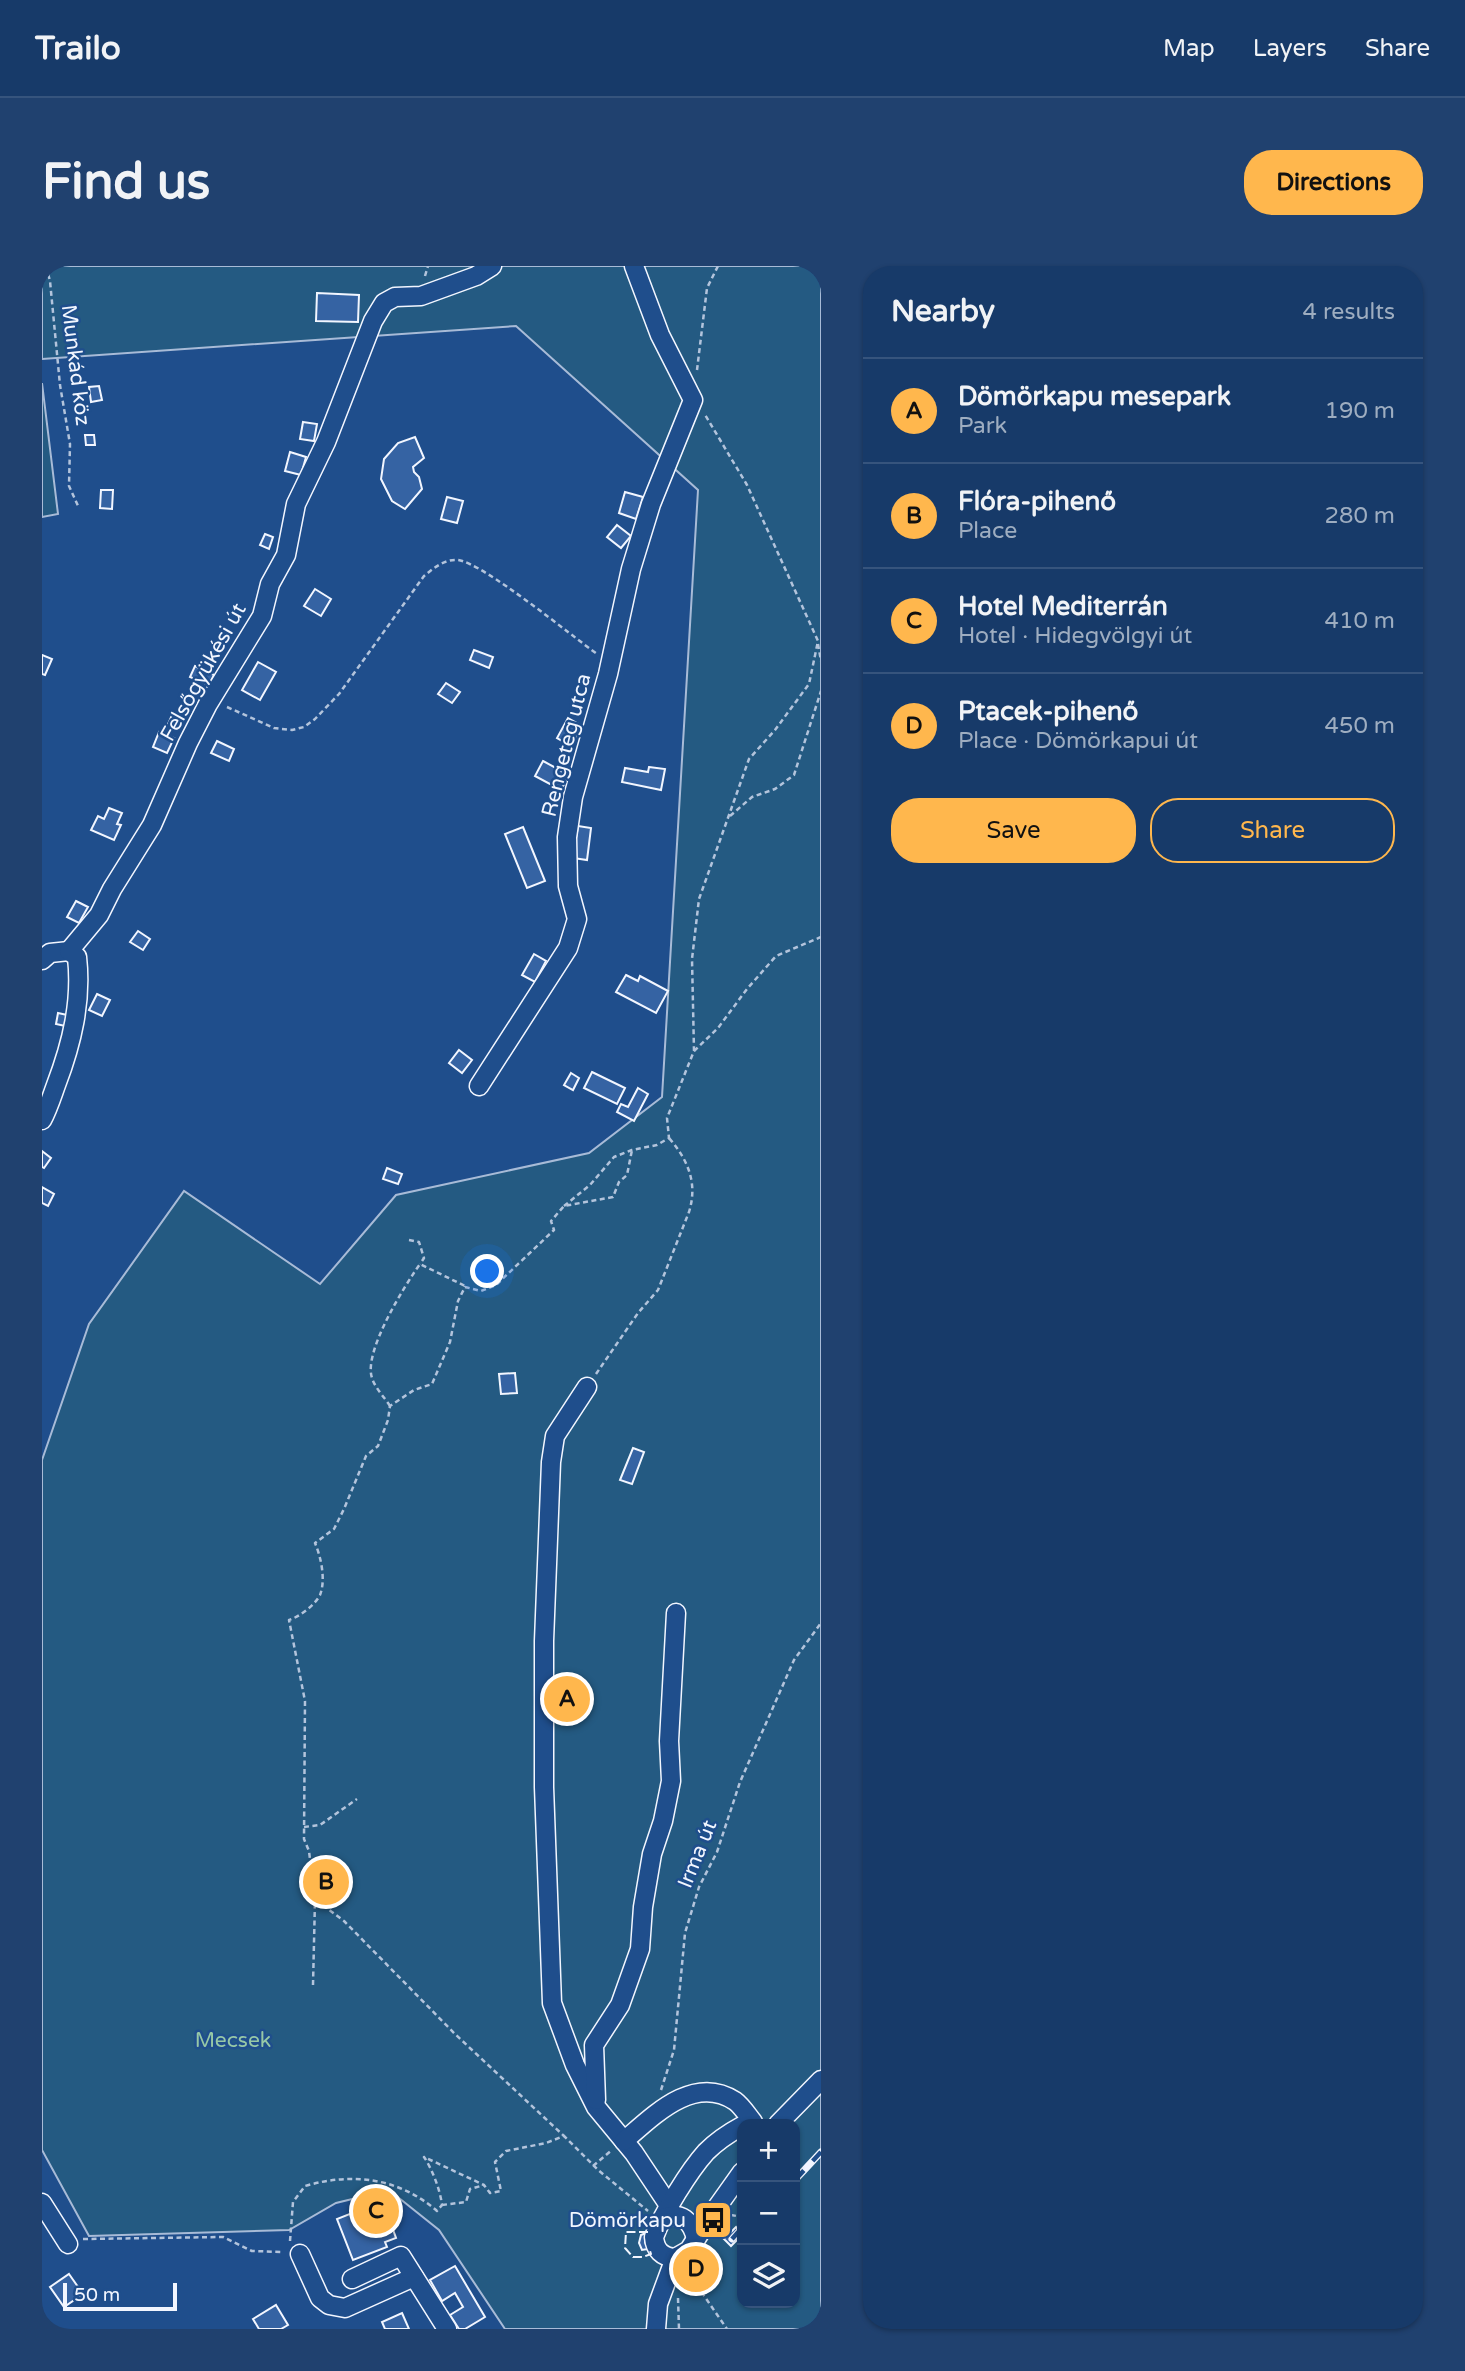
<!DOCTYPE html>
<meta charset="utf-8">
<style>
:root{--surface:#173a69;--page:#20416f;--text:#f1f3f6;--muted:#9eadc0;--line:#36547d;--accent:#ffb74d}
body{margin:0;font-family:"Varela Round",sans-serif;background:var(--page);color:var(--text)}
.controls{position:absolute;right:21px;bottom:21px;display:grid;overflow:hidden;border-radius:14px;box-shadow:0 2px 5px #0004}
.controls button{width:63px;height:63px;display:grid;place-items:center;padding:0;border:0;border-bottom:2px solid var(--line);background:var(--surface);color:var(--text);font:35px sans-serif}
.scale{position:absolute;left:21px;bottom:18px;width:114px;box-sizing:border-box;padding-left:7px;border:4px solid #f2f6ff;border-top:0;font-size:19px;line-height:24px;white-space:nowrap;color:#f2f6ff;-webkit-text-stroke:5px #1f4e8c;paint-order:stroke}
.you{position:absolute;left:446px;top:1006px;width:24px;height:24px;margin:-18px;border:5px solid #fff;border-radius:50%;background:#1a73e8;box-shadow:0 0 0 10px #1a73e833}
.badge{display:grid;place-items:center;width:46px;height:46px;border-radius:50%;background:var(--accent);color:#111;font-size:23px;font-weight:700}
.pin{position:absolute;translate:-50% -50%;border:4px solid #fff;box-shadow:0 2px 7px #0006}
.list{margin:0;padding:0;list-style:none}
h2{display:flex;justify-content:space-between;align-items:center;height:91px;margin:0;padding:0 28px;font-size:30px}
h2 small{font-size:23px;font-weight:400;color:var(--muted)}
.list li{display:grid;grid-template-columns:46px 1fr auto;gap:21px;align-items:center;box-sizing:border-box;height:105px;padding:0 28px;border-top:2px solid var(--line)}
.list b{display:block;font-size:26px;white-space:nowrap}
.list p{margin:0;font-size:23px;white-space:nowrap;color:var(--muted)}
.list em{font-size:23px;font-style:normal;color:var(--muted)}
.actions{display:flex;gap:14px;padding:21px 28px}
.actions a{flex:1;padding:16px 0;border:2px solid var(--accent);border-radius:28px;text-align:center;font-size:24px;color:var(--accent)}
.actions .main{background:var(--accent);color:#111}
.icon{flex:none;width:38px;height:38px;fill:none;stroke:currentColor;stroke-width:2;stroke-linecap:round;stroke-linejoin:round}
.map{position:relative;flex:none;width:779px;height:2063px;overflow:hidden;border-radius:28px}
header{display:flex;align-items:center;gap:42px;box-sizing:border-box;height:98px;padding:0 35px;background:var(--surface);border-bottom:2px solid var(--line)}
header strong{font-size:33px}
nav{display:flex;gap:38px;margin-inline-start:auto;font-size:24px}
.intro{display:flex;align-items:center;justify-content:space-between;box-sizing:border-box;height:168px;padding:0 42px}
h1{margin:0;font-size:49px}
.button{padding:18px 32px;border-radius:28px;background:var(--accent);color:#111;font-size:24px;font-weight:700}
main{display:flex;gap:42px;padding:0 42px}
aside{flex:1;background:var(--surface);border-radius:28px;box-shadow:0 2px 5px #0004}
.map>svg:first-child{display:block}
.green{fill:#245a82;stroke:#a8bbd7;stroke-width:2;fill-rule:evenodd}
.building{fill:#3563a3;stroke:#f2f6ff;stroke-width:2}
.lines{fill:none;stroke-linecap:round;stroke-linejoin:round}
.minor-casing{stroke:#f2f6ff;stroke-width:21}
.path{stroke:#b3c4dc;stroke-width:2.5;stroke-dasharray:5 3.5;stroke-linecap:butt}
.minor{stroke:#1f4e8c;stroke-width:18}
.rail-casing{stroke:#f2f6ff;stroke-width:7}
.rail{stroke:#1f4e8c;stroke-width:4.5;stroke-dasharray:13;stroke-linecap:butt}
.fence{stroke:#f2f6ff;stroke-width:2;stroke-dasharray:9 3.5;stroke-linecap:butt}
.labels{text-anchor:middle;stroke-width:5;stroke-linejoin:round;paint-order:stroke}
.street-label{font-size:21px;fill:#f2f6ff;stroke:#1f4e8c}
.park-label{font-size:21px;fill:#97c8a6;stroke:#1f4e8c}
.poi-label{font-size:21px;fill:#f2f6ff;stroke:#1f4e8c;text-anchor:end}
</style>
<header>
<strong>Trailo</strong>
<nav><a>Map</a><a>Layers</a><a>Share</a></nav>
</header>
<div class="intro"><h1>Find us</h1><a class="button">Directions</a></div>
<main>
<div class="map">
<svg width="779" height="2063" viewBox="0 0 779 2063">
<rect width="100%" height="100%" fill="#1f4e8c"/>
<!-- green -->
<g class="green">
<path d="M0,0H779V2063H463L397,1964L347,1924L294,1937L247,1964L47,1970L0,1884V1194L47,1058L142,925L278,1018L354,929L547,887L620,831L656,224L474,60L0,93ZM700,1858H753V2037H700Z"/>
<path d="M0,117L16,248L0,251Z"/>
</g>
<!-- building -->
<g class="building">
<path d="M275,27L317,29L316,56L274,55Z"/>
<path d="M57,120L60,134L49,136L47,121Z"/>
<path d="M261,156L275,158L272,175L258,173Z"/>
<path d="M43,169H52L53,179H44Z"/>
<path d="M373,171L382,192L371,201L372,206L377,211L380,223L363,243L350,235L339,213L342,193L356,177Z"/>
<path d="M248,186L264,191L259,209L243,205Z"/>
<path d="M59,224H71L70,243L58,242Z"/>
<path d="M583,226L601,231L594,253L577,247Z"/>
<path d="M405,231L421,235L415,257L399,253Z"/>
<path d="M575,259L589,270L579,282L565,271Z"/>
<path d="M223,268L231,271L227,283L218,279Z"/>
<path d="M273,323L289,333L279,350L262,340Z"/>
<path d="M432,384L451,391L447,402L428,394Z"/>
<path d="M0,389L10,393L3,409L0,408Z"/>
<path d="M216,396L234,406L218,434L200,424Z"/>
<path d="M153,400L172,409L167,419L148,411Z"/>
<path d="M404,417L418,426L410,437L396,428Z"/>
<path d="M131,447L140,452L135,463L126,458Z"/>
<path d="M526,452L540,460L529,480L515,472Z"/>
<path d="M117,466L132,472L125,487L111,481Z"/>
<path d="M175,475L192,483L187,495L169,487Z"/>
<path d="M501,495L527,509L519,524L493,510Z"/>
<path d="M607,501L623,503L619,524L580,516L583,502L606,506Z"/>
<path d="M67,542L80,547L75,558L79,559L72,574L49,564L56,550L62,553Z"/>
<path d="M536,560L549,562L545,594L531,592Z"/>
<path d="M481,561L503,615L485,622L463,568Z"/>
<path d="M34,635L46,641L37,657L25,651Z"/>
<path d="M96,665L108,673L101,684L88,676Z"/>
<path d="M492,688L504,695L493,716L480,709Z"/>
<path d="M584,709L596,715L598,710L626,725L614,747L574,726Z"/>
<path d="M55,728L68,734L60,750L47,744Z"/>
<path d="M16,747L30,750L28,761L14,758Z"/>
<path d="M417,784L430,794L420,807L407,797Z"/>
<path d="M550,806L583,822L575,838L542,822Z"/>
<path d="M529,807L537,812L531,824L522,819Z"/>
<path d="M596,822L606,828L592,855L575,846L579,838L586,841Z"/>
<path d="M0,885L9,892L2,902L0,901Z"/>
<path d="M345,902L360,908L356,918L341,913Z"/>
<path d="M0,921L12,928L6,940L0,937Z"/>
<path d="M473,1107L475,1127L459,1128L457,1108Z"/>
<path d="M591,1182L602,1186L590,1218L578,1214Z"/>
<path d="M343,1934L352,1957L349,1958L354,1972L343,1976L345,1981L311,1994L295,1953Z"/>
<path d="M694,1961L700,1969L689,1980L682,1973Z"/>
<path d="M606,1966L603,1976L606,1983L600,1984L597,1977L599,1969Z"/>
<path d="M413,2000L443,2051L423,2063H417L408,2049L421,2041L413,2027L400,2035L388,2014Z"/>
<path d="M27,2008L41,2028L22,2041L8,2021Z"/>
<path d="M234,2039L246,2059L239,2063H217L211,2053Z"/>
<path d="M360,2047L367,2063H343L340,2056Z"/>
</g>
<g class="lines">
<!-- minor casing -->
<g class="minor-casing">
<g id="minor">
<path d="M0,694L8,687L27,685"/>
<path d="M437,820L526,682L535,653L526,620L525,571L531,531L566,408L589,303L609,238L651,134L618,69L592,0"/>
<path d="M0,854C6,843 10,830 14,819C30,777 40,735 35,691L27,685L57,649L70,623L110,559L146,477L166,438L220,350L228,318L244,289L254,238L284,176L331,55L342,37L353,31L379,30L434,10L450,0"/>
<path d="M545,1121L513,1170L509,1196L502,1375V1521L510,1737L533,1799L554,1841L592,1887L628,1941"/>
<path d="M554,1834L552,1779L578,1739L598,1683L601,1641L610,1588L621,1555L629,1515L627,1475L634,1347"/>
<path d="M736,1858L779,1814"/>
<path d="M700,1860C687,1867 675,1875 664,1886C647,1905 621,1947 612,1971C613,1984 620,1991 633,1992L647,1984L668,1951L700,1906"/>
<path d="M582,1875C612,1849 652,1808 693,1835C700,1840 706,1850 711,1856"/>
<path d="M0,1937L26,1978"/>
<path d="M621,1952C639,1945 650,1955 654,1973"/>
<path d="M258,1988L278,2032L287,2039L303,2042L372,2011"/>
<path d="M310,2013L359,1990L405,2063"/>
<path d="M614,2063L616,2038L633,1992"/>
</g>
</g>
<!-- path -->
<g class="path">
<path d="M4,0L8,15L18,119L28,178L27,220L37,242"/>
<path d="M383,10L386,0"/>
<path d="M655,104L665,22L676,0"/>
<path d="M776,378L779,395"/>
<path d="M185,441L232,462L250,464L262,461L273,453L297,428L382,310C392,302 402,293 416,294C441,297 530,370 555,388"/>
<path d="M688,550L710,531L733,523L752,509L779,425"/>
<path d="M652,785L676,762L705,723L734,690L779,671"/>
<path d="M522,940L548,919L572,891L590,884L615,879L627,872L625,852L652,785L650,693L657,633L707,493L733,464L767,418L776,375L705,219L662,147"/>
<path d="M367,974L377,976L382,992L378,998"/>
<path d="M554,1108L596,1047L616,1024L647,946C656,917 646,894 627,872"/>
<path d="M348,1140C343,1132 333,1122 330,1112C321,1086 363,1019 378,998L423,1020"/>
<path d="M262,1561L278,1559L315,1533"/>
<path d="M272,1626H283L284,1621"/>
<path d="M274,1634L302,1655L413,1768L522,1870"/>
<path d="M271,1719L273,1634L267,1585L262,1573L263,1435L247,1354C257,1351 273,1339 278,1329C284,1314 279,1291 273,1277L292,1263L302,1243L324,1190L336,1180L346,1154L348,1140L372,1124L390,1118L408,1076L416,1035L423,1021L439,1025L454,1019L512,964L509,955L522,940L571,931L577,916L585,909L590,884"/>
<path d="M619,1824L632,1784L643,1667L657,1621L675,1586L698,1516L752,1394L779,1357"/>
<path d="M551,1900L570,1884"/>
<path d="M400,1939L424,1936L428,1923L442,1919"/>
<path d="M689,1949L700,1951"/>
<path d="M41,1973L181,1971L210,1985L241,1986"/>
<path d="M248,1975L251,1936L263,1920C311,1906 357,1912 395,1945L400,1939C398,1923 390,1903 382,1891L442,1919L448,1927L459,1925L453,1896L464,1885L504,1877L522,1870L556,1904L606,1945"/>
<path d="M645,2005L685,2063"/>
<path d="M636,2032L637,2063"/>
</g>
<!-- minor -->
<use href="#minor" class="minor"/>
<!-- rail casing -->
<g class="rail-casing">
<g id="rail">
<path d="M753,1914L779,1886"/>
<path d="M690,1973L700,1962"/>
</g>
</g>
<!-- rail -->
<use href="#rail" class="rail"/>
<!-- fence -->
<path class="fence" d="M606,1966H584L583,1982L591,1991H601L609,1988L608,1985"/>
</g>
<!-- icons -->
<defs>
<g id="bus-square" transform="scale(2.0125)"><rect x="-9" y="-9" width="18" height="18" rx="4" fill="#ffb74d" stroke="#1f4e8c"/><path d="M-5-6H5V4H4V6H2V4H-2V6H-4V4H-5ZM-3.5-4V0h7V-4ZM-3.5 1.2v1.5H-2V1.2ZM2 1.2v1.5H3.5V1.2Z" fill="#111"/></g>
</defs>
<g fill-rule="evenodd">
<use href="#bus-square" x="671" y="1954"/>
</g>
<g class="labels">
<!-- street labels -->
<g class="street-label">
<text transform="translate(34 99) rotate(83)" y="7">Munkád köz</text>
<text transform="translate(161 406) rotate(-61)" y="7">Felsőgyükési út</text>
<text transform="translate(524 479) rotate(-76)" y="7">Rengeteg utca</text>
<text transform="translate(655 1588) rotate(-68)" y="7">Irma út</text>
</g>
<!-- park labels -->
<g class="park-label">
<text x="191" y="1781">Mecsek</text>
</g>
<!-- poi labels -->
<g class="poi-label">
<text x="644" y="1961">Dömörkapu</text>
</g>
</g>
</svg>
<div class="controls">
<button>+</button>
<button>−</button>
<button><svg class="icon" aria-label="layers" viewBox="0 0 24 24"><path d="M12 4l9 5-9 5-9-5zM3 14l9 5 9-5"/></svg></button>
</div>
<div class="scale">50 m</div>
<div class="you"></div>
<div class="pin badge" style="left:525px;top:1433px">A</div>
<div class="pin badge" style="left:284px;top:1616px">B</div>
<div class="pin badge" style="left:334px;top:1945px">C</div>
<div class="pin badge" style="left:654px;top:2003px">D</div>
</div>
<aside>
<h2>Nearby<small>4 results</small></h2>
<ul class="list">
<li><span class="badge">A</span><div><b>Dömörkapu mesepark</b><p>Park</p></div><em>190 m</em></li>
<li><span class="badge">B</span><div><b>Flóra-pihenő</b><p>Place</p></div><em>280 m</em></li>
<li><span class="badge">C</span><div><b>Hotel Mediterrán</b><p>Hotel · Hidegvölgyi út</p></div><em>410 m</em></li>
<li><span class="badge">D</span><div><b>Ptacek-pihenő</b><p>Place · Dömörkapui út</p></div><em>450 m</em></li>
</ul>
<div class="actions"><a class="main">Save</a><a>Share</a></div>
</aside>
</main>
